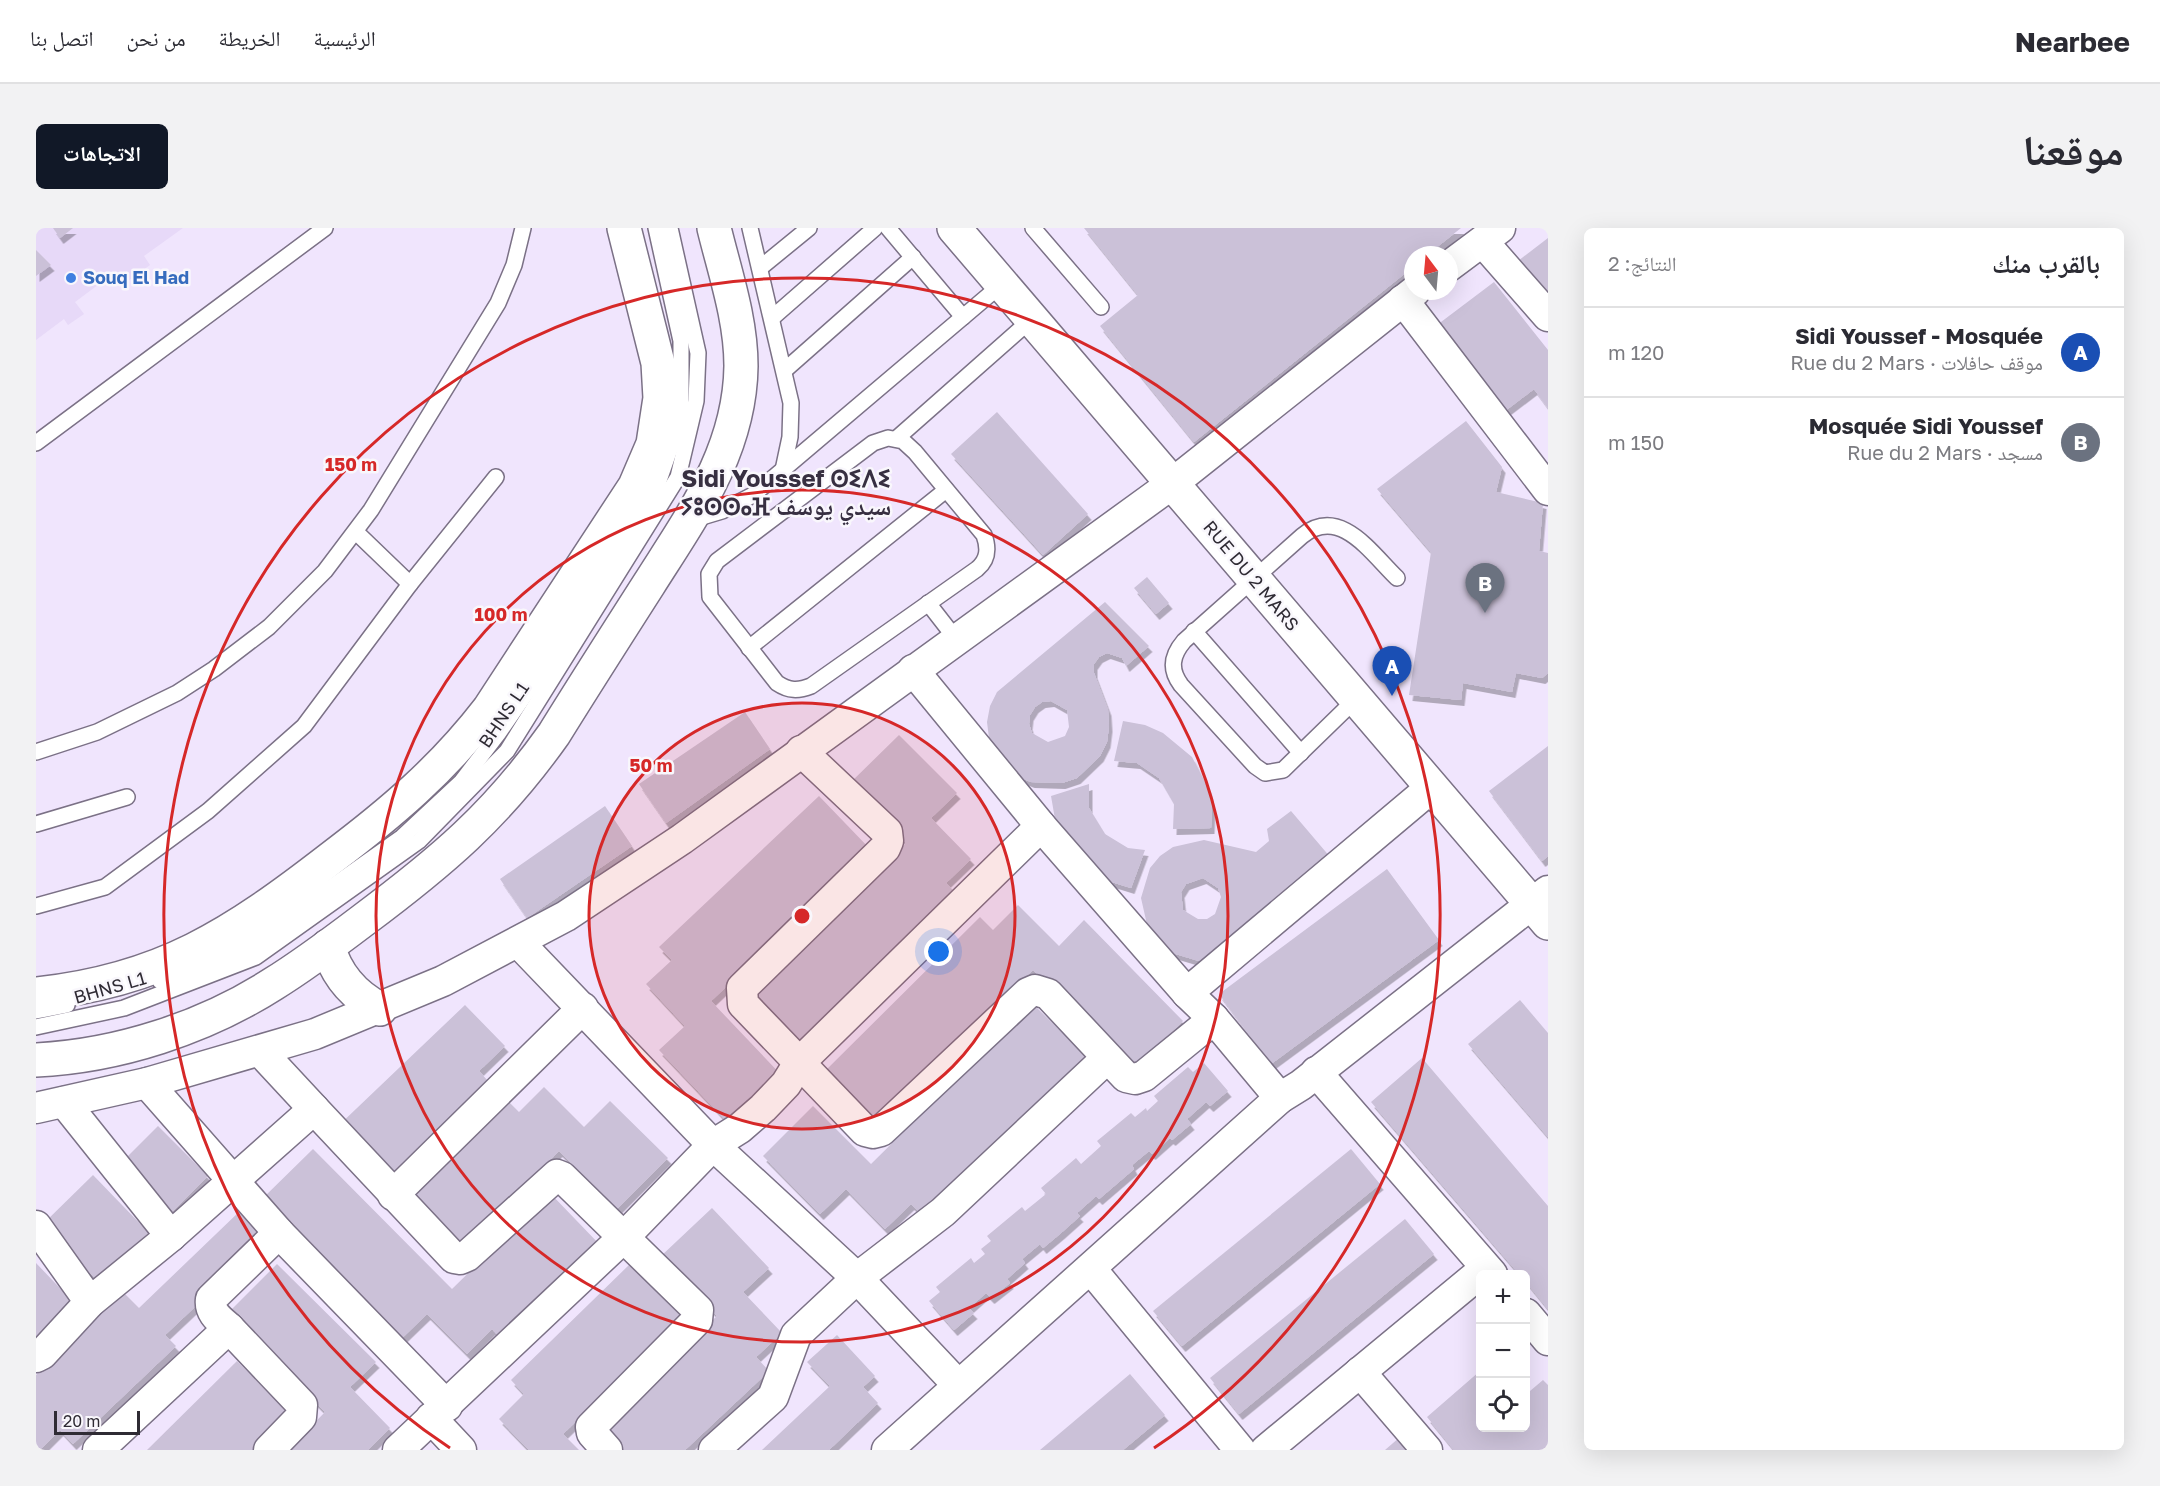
<!DOCTYPE html>
<html lang="ar">
<meta charset="utf-8">
<style>
:root{--surface:#fff;--page:#f2f2f3;--text:#2b2b33;--muted:#7c7c81;--line:#e1e1e2;--accent:#111827}
body{margin:0;font-family:"Golos Text","Noto Naskh Arabic","Noto Sans Tifinagh",sans-serif;background:var(--page);color:var(--text);direction:rtl}
.controls{position:absolute;right:18px;bottom:18px;display:grid;overflow:hidden;border-radius:9px;box-shadow:0 6px 24px #0002}
.controls button{width:54px;height:54px;display:grid;place-items:center;padding:0;border:0;border-bottom:2px solid var(--line);background:var(--surface);color:var(--text);font:30px sans-serif}
.compass{position:absolute;left:1368px;top:18px;width:54px;height:54px;border-radius:50%;background:var(--surface);box-shadow:0 6px 24px #0002;rotate:344deg}
.scale{position:absolute;left:18px;bottom:15px;width:86px;box-sizing:border-box;padding-left:6px;border:3px solid #2f2b34;border-top:0;font-size:16px;line-height:21px;white-space:nowrap;color:#2f2b34;-webkit-text-stroke:4px #f9f7fc;paint-order:stroke}
.you{position:absolute;left:903px;top:724px;width:21px;height:21px;margin:-15px;border:4px solid #fff;border-radius:50%;background:#1a73e8;box-shadow:0 0 0 9px #1a73e833}
.badge{display:grid;place-items:center;width:39px;height:39px;border-radius:50%;background:var(--accent);color:#fff;font-size:20px;font-weight:700}
.pin{position:absolute;translate:-50% -50px;filter:drop-shadow(0 2px 3px #0008)}
.pin::after{content:'';position:absolute;top:32px;width:21px;height:18px;background:inherit;clip-path:polygon(0 0,100% 0,50% 100%)}
.list{margin:0;padding:0;list-style:none}
h2{display:flex;justify-content:space-between;align-items:center;height:78px;margin:0;padding:0 24px;font-size:26px}
h2 small{font-size:20px;font-weight:400;color:var(--muted)}
.list li{display:grid;grid-template-columns:39px 1fr auto;gap:18px;align-items:center;box-sizing:border-box;height:90px;padding:0 24px;border-top:2px solid var(--line)}
.list b{display:block;font-size:22px;white-space:nowrap}
.list p{margin:0;font-size:20px;white-space:nowrap;color:var(--muted)}
.list em{font-size:20px;font-style:normal;color:var(--muted)}
.icon{flex:none;width:33px;height:33px;fill:none;stroke:currentColor;stroke-width:2;stroke-linecap:round;stroke-linejoin:round}
.map{position:relative;flex:none;width:1512px;height:1222px;overflow:hidden;direction:ltr;border-radius:9px}
header{display:flex;align-items:center;gap:36px;box-sizing:border-box;height:84px;padding:0 30px;background:var(--surface);border-bottom:2px solid var(--line)}
header strong{font-size:28px}
nav{display:flex;gap:33px;margin-inline-start:auto;font-size:21px}
.intro{display:flex;align-items:center;justify-content:space-between;box-sizing:border-box;height:144px;padding:0 36px}
h1{margin:0;font-size:42px}
.button{padding:15px 27px;border-radius:9px;background:var(--accent);color:#fff;font-size:21px;font-weight:700}
main{display:flex;gap:36px;padding:0 36px}
aside{flex:1;background:var(--surface);border-radius:9px;box-shadow:0 6px 24px #0002}
.map>svg:first-child{display:block}
.built{fill:#e7d9f8}
.building{fill:#cbc1d8;fill-rule:evenodd;filter:url(#shadow)}
.lines{fill:none;stroke-linecap:round;stroke-linejoin:round}
.lane-casing{stroke:#7b7186;stroke-width:18}
.street-casing{stroke:#7b7186;stroke-width:33}
.secondary-casing{stroke:#7b7186;stroke-width:36}
.lane{stroke:#fff;stroke-width:15}
.street{stroke:#fff;stroke-width:30}
.secondary{stroke:#fff;stroke-width:33}
.ring{fill:none;stroke:#d62828;stroke-width:3}
.shop-dot{fill:#3f7fe0;stroke:#f9f7fc;stroke-width:2}
.labels{text-anchor:middle;stroke-width:5;stroke-linejoin:round;paint-order:stroke}
.shop-label{font-size:18px;font-weight:bold;fill:#366cbe;stroke:#f9f7fc;text-anchor:start}
.street-label{font-size:18px;fill:#2f2b34;stroke:#f9f7fc}
.district-label{font-size:24px;font-weight:bold;fill:#372f41;stroke:#f9f7fc}
.centre{fill:#d62828;stroke:#f9f7fc;stroke-width:3}
.ring-label{font-size:18px;text-anchor:middle;font-weight:bold;fill:#d62828;stroke:#f9f7fc;stroke-width:5;stroke-linejoin:round;paint-order:stroke}
</style>
<header>
<strong>Nearbee</strong>
<nav><a>الرئيسية</a><a>الخريطة</a><a>من نحن</a><a>اتصل بنا</a></nav>
</header>
<div class="intro"><h1>موقعنا</h1><a class="button">الاتجاهات</a></div>
<main>
<aside>
<h2>بالقرب منك<small>النتائج: 2</small></h2>
<ul class="list">
<li><span class="badge" style="background:#1a4fb4">A</span><div><b>Sidi Youssef - Mosquée</b><p>موقف حافلات · Rue du 2 Mars</p></div><em>120 m</em></li>
<li><span class="badge" style="background:#6b7280">B</span><div><b>Mosquée Sidi Youssef</b><p>مسجد · Rue du 2 Mars</p></div><em>150 m</em></li>
</ul>
</aside>
<div class="map">
<svg width="1512" height="1222" viewBox="0 0 1512 1222">
<defs>
<filter id="shadow"><feDropShadow dx="3.5" dy="6" stdDeviation="0" flood-color="#0004"/></filter>
</defs>
<rect width="100%" height="100%" fill="#f0e5fd"/>
<!-- built -->
<path class="built" d="M0,0H147L108,28L114,37L88,56L78,45L39,74L48,86L32,97L28,91L0,112Z"/>
<!-- building -->
<g class="building">
<path d="M17,0H37L24,10Z"/>
<path d="M1048,0H1425L1391,27H1377V39L1158,214L1064,98L1102,67Z"/>
<path d="M1512,10V73L1482,33Z"/>
<path d="M0,22L15,37L0,48Z"/>
<path d="M1458,54L1512,122V180L1498,161L1469,183L1401,97Z"/>
<path d="M961,184L1052,286L1007,327L915,226Z"/>
<path d="M1430,193L1466,239L1460,264L1507,275L1503,323L1512,325V445L1506,450L1480,445L1476,464L1427,455L1425,472L1373,467L1395,324L1341,261Z"/>
<path d="M1111,349L1133,375L1120,386L1098,360Z"/>
<path d="M1069,374L1113,418L1090,438L1086,430L1071,425L1063,429L1058,436V445L1072,482L1073,498L1071,514L1064,528L1041,550L1026,555L995,554L980,548L959,525L953,510L951,494L954,478L961,464ZM1015,473L1031,482L1033,499L1029,508L1012,514L996,505L993,496L994,487L999,479L1006,474Z"/>
<path d="M709,484L734,521L630,595L603,556Z"/>
<path d="M1087,493L1109,497L1127,505L1156,529L1172,560L1176,579L1175,600L1137,601L1138,576L1123,550L1101,535L1078,533Z"/>
<path d="M863,507L921,565L895,590L935,631L910,655L923,668L764,825L711,772L870,615L812,557Z"/>
<path d="M1512,518V628L1506,633L1453,563Z"/>
<path d="M1053,556V580L1069,606L1092,620L1109,622L1095,660L1066,651L1020,597L1015,568Z"/>
<path d="M783,568L835,622L675,773L750,852L698,901L623,822L649,798L610,756L636,732L623,719Z"/>
<path d="M569,578L596,618L491,690L464,651Z"/>
<path d="M1255,583L1295,630L1179,731L1163,733L1133,724L1112,701L1105,670L1114,640L1124,628L1137,619L1168,612L1220,624L1233,613L1231,601ZM1167,650L1182,660L1185,669L1179,686L1171,691H1162L1147,682L1145,664L1150,656Z"/>
<path d="M1351,641L1403,712L1235,836L1183,766Z"/>
<path d="M982,677L1023,718L1048,692L1147,793L1097,842L997,742L838,900L785,847L944,689L957,702Z"/>
<path d="M1484,772L1512,805V909L1432,816Z"/>
<path d="M997,776L1051,829L888,989L875,976L849,1001L810,961L784,986L727,928L777,878L835,936Z"/>
<path d="M429,777L469,818L443,843L452,853L348,952L299,901Z"/>
<path d="M1386,830L1512,978V1081L1490,1054V1046H1483L1335,874Z"/>
<path d="M1168,835L1192,863L1174,878L1170,874L1151,891L1155,896L1136,912L1134,910L1116,926L1113,923L1096,937L1098,941L1063,971L1060,968L1041,985L1044,988L1025,1005L1007,1020L1004,1016L986,1031L989,1035L971,1051L974,1055L955,1070L950,1065L933,1080L938,1085L918,1102L893,1073L904,1064L900,1059L935,1030L938,1035L949,1026L945,1021L955,1013L951,1008L986,979L989,983L999,975L1010,966L1005,960L1040,930L1045,936L1065,918L1061,913L1095,885L1099,889L1110,880L1111,883L1122,873L1118,868L1152,839L1157,844Z"/>
<path d="M508,859L548,899L574,873L632,930L581,981L523,923L423,1025L370,972L470,871L483,884Z"/>
<path d="M122,898L172,948L133,987L83,937Z"/>
<path d="M277,921L416,1061L514,965L566,1019L469,1115L456,1101L431,1126L391,1086L365,1111L226,971Z"/>
<path d="M1315,921L1344,956L1146,1118L1117,1083Z"/>
<path d="M57,947L115,1007L65,1056L6,997Z"/>
<path d="M676,980L733,1040L707,1064L746,1105L720,1129L733,1143L649,1222H578L560,1203L681,1088L624,1029Z"/>
<path d="M205,982L232,1010L129,1107L140,1118L37,1216L24,1202L4,1222H0V1147L87,1064L103,1080Z"/>
<path d="M1369,991L1398,1026L1203,1186L1174,1150Z"/>
<path d="M0,1035L42,1079L0,1118Z"/>
<path d="M241,1036L340,1134L314,1159L354,1200L332,1222H252L289,1184L191,1086Z"/>
<path d="M594,1036L647,1089L527,1206L543,1222H493L463,1191L488,1166L475,1152Z"/>
<path d="M801,1107L839,1148L827,1159L842,1175L793,1222H726L794,1158L771,1134Z"/>
<path d="M201,1133L254,1186L218,1222H111Z"/>
<path d="M1444,1143V1200H1490V1158L1494,1163L1507,1152L1512,1157V1222H1418L1391,1189Z"/>
<path d="M1094,1146L1129,1187L1087,1222H1004Z"/>
<path d="M1364,1209L1375,1222H1349Z"/>
</g>
<g class="lines">
<!-- lane casing -->
<g class="lane-casing">
<g id="lane">
<path d="M714,0L755,175L754,209L747,242"/>
<path d="M852,0L927,89"/>
<path d="M997,0L1065,79"/>
<path d="M724,40L773,0"/>
<path d="M736,90L839,0"/>
<path d="M749,142L877,29"/>
<path d="M852,210L867,213L879,224L948,307C953,321 952,332 941,341L775,458C762,463 753,463 741,455L674,369L673,346L681,333L837,215Z"/>
<path d="M860,211L996,91"/>
<path d="M0,215L289,0"/>
<path d="M656,292L686,283L717,267L966,56"/>
<path d="M374,356L460,249"/>
<path d="M892,375L920,411"/>
<path d="M1158,403L1265,525"/>
<path d="M713,420L910,262"/>
<path d="M1320,471L1247,542L1229,545L1219,538L1145,457C1133,441 1136,427 1148,413L1266,308C1304,277 1335,325 1361,350"/>
<path d="M0,524L61,504L141,465L178,441L233,399L289,343L335,282L462,75L478,37L487,0"/>
<path d="M0,596L91,569"/>
<path d="M0,678L69,659L172,583L268,498L374,356L320,304"/>
<path d="M124,753L155,743L215,716L366,609L425,554L462,506L498,454L620,261L634,221L645,177V113L620,0"/>
<path d="M0,783L31,777"/>
<path d="M0,799L88,780L220,729L383,613L471,523L642,249L660,173L662,125L634,0"/>
</g>
</g>
<!-- street casing -->
<g class="street-casing">
<g id="street">
<path d="M1447,14L1512,88"/>
<path d="M1413,38L1464,0"/>
<path d="M1367,72L1512,262"/>
<path d="M877,442L1005,598L1151,765L1178,791"/>
<path d="M765,523L851,604L852,613L849,620L706,760L707,776L829,903L837,905L845,903L992,765L999,762L1012,766L1090,849L1099,851L1108,848L1178,791L1244,870"/>
<path d="M483,715L677,917L821,1050L922,1157"/>
<path d="M1151,765L1396,559"/>
<path d="M225,824L278,881"/>
<path d="M1280,844L1456,1046"/>
<path d="M111,855L243,1005L411,1178"/>
<path d="M28,874L135,1008"/>
<path d="M0,880L111,855L279,806L407,753L530,688L646,611L1137,255L1379,63"/>
<path d="M357,967L547,780"/>
<path d="M0,998L54,1074"/>
<path d="M1055,1041L1204,1222"/>
<path d="M1490,1086L1512,1112"/>
<path d="M193,1100C184,1092 173,1085 175,1071L243,1005"/>
<path d="M0,1129L6,1126L54,1074L135,1008L278,881L418,1030L424,1031L431,1028L521,947L526,949L662,1082L661,1092L555,1199L556,1205L571,1222"/>
<path d="M1324,1144L1391,1222"/>
<path d="M395,1190L425,1222"/>
<path d="M62,1222L193,1100L266,1177L265,1189L233,1222"/>
<path d="M362,1222L589,1008L677,917L704,900L727,880L750,856L763,835L1005,598"/>
<path d="M678,1222L737,1169L760,1107L821,1050L907,984L1071,830"/>
<path d="M851,1222L1244,870L1265,857L1512,663"/>
<path d="M1230,1222L1450,1040"/>
</g>
</g>
<!-- secondary casing -->
<g class="secondary-casing">
<g id="secondary">
<path d="M918,0L1512,695"/>
<path d="M292,718C300,747 317,767 344,781"/>
<path d="M0,766C126,753 197,706 294,631C355,585 406,542 453,481L599,258L617,216L624,170L622,135L588,0"/>
<path d="M0,832C82,828 168,800 237,756C268,737 297,715 326,693C405,634 460,588 518,506C549,456 581,406 613,356C656,288 704,223 705,138C705,91 689,45 678,0"/>
</g>
</g>
<!-- lane -->
<use href="#lane" class="lane"/>
<!-- street -->
<use href="#street" class="street"/>
<!-- secondary -->
<use href="#secondary" class="secondary"/>
</g>
<!-- distance rings -->
<circle cx="766" cy="688" r="213" fill="#d62828" fill-opacity=".12"/>
<g class="ring">
<circle cx="766" cy="688" r="213"/>
<circle cx="766" cy="688" r="426"/>
<path d="M414 1220A638 638 0 1 1 1118 1220"/>
</g>
<!-- markers -->
<circle class="shop-dot" cx="35" cy="50" r="6"/>
<g class="labels">
<!-- shop labels -->
<g class="shop-label">
<text x="47" y="56">Souq El Had</text>
</g>
<!-- street labels -->
<g class="street-label">
<text transform="translate(1215 348) rotate(50)" y="6">RUE DU 2 MARS</text>
<text transform="translate(468 487) rotate(-56)" y="6">BHNS L1</text>
<text transform="translate(74 760) rotate(-16)" y="6">BHNS L1</text>
</g>
<!-- district labels -->
<g class="district-label">
<text x="750" y="259">Sidi Youssef ⵙⵉⴷⵉ<tspan x="750" dy="28">ⵢⵓⵙⵙⴰⴼ سيدي يوسف</tspan></text>
</g>
</g>
<circle cx="766" cy="688" r="9" class="centre"/>
<g class="ring-label">
<text x="315" y="243">150 m</text>
<text x="465" y="393">100 m</text>
<text x="615" y="544">50 m</text>
</g>
</svg>
<div class="controls">
<button>+</button>
<button>−</button>
<button><svg class="icon" aria-label="locate" viewBox="0 0 24 24"><circle cx="12" cy="12" r="6"/><path d="M12 2v4M12 18v4M2 12h4M18 12h4"/></svg></button>
</div>
<svg class="compass" viewBox="-18 -18 36 36"><path d="M0-13l5 13h-10z" fill="#e53935"/><path d="M0 13l5-13h-10z" fill="#7c7c81"/></svg>
<div class="scale">20 m</div>
<div class="you"></div>
<div class="pin badge" style="left:1356px;top:468px;background:#1a4fb4">A</div>
<div class="pin badge" style="left:1449px;top:385px;background:#6b7280">B</div>
</div>
</main>
